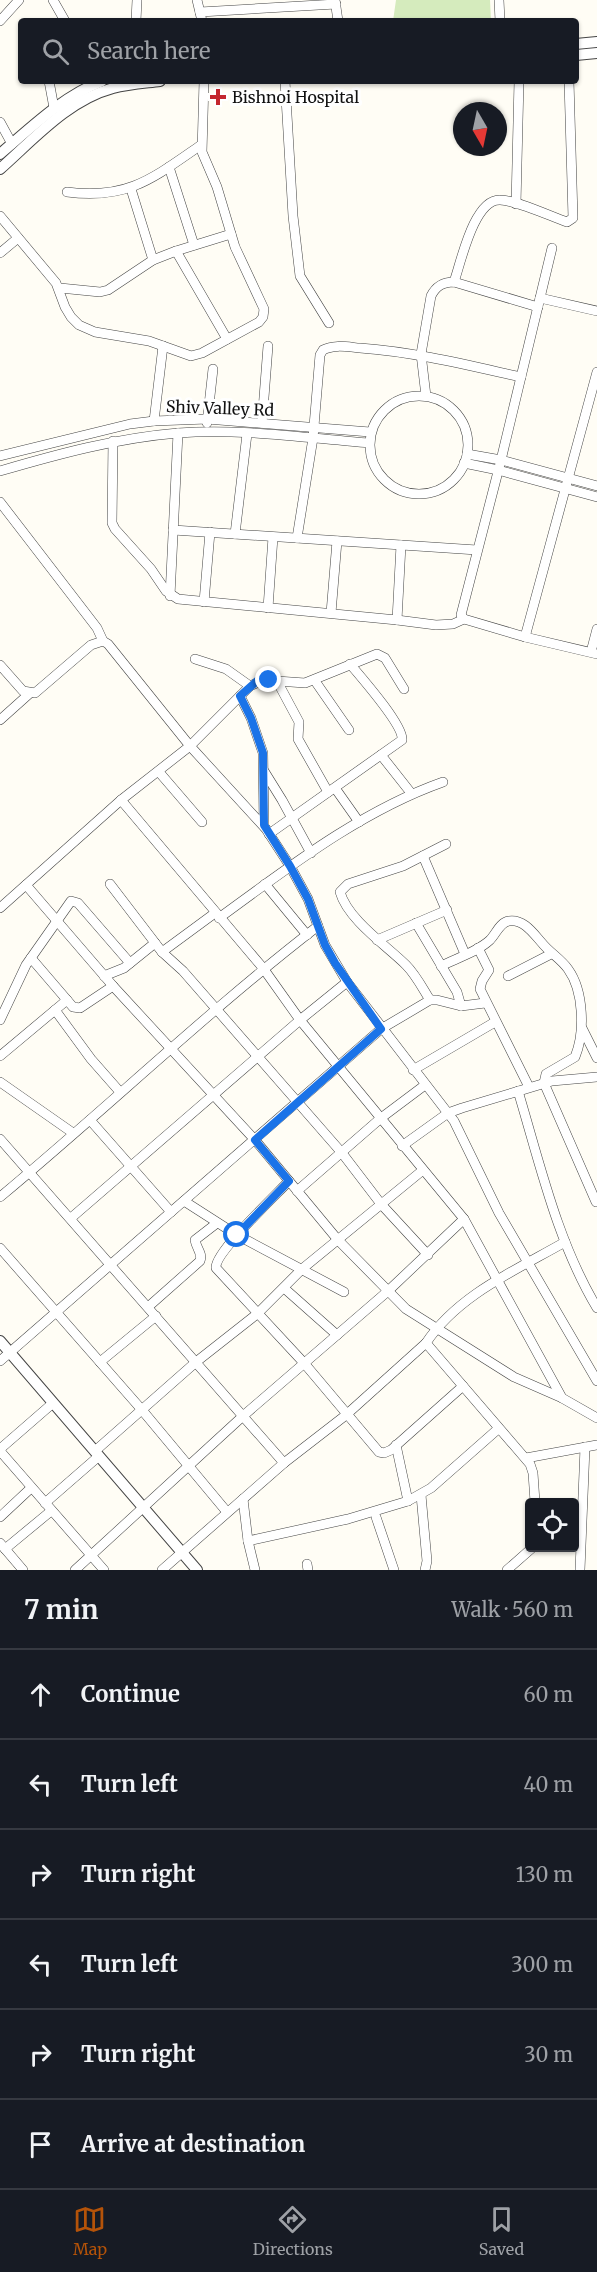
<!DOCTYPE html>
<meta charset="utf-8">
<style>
:root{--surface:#171b24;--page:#20242c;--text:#f1f3f6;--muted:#9ea1a6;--line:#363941;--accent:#b45309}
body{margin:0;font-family:Merriweather,serif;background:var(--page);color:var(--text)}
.controls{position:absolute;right:18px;bottom:18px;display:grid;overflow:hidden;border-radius:6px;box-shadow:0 2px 4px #0004}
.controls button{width:54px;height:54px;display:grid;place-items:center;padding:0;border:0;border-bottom:2px solid var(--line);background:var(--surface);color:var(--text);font:30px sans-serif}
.compass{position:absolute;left:453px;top:102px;width:54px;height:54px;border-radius:50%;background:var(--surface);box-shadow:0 2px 4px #0004;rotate:171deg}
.stop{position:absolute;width:18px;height:18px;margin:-14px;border:4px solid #1a73e8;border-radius:50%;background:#fff}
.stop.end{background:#1a73e8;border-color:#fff;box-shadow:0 2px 6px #0008}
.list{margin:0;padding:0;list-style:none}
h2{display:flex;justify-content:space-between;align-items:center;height:78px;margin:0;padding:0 24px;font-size:26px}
h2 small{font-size:20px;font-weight:400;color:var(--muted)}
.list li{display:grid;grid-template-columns:39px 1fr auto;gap:18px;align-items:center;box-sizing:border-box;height:90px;padding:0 24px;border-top:2px solid var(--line)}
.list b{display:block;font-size:22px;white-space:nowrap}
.list em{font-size:20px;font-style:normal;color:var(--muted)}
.icon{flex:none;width:33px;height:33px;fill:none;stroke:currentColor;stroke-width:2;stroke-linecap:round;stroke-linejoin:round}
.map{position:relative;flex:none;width:597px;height:1570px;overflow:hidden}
.search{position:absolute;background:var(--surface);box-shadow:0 2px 4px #0004;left:18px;right:18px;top:18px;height:66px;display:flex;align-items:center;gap:15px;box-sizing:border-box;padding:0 21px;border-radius:6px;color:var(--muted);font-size:22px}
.sheet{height:618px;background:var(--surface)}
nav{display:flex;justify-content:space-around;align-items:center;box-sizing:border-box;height:84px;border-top:2px solid var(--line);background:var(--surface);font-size:16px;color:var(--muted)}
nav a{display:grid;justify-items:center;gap:3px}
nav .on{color:var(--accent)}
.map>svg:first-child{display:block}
.green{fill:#d5ebbd}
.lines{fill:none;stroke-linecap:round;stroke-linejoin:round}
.minor-casing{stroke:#444;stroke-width:10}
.tertiary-casing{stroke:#444;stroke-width:12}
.minor{stroke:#fff;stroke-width:9}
.tertiary{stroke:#fff;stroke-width:10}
.route{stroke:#1a73e8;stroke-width:8}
.poi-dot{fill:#c4262e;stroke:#fff;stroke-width:2}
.labels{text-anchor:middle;stroke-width:6;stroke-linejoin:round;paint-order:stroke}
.poi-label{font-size:16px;fill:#111;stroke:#fff;text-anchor:start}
.street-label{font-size:16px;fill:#111;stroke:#fff}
</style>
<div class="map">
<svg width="597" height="1570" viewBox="0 0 597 1570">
<rect width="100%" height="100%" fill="#fffdf5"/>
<!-- green -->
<path class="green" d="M396,0H490L491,21H393Z"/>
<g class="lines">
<!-- minor casing -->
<g class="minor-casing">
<g id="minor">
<path d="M53,0L65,21"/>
<path d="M197,0L202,21"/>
<path d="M335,0L338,21"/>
<path d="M499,0L500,21"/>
<path d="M200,12L336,4"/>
<path d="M0,21L19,0"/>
<path d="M136,21L137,0"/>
<path d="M49,81L54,108"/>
<path d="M285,81L293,216L300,276L329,323"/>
<path d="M0,122L12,144"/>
<path d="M169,167L194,245"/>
<path d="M131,189L153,260"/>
<path d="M67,192C128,200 153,178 201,145"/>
<path d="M516,204L519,81"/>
<path d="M0,216L56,283L65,307L71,317L79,325L95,332L149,341L191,356L202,353L259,322L263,317L264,309L235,247L217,187L202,152L204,81"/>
<path d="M552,248L501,460L461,615L464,619L525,637L597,654"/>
<path d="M176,251L227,339"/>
<path d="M0,253L18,238"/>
<path d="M454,282C461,262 474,199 500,200C516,200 550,216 567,222L573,218L569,81"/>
<path d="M60,288L100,292L108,290L153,260L176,251L231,234"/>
<path d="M540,298L597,311"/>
<circle cx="419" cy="445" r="49"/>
<path d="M426,396L421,354L431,296C436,286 443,282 454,282L538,307"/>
<path d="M154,421L163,346"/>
<path d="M207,423L213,369"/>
<path d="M262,423L268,346"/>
<path d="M113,441L112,523L115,529L151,569L166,591L178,599L397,620L436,625L453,624L464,619"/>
<path d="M467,454L501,460L597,486"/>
<path d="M0,456L130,424L154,421L207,419L370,432"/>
<path d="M464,463L498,470L597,497"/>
<path d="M0,471C58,454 117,438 178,433C240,428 307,438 369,443"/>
<path d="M0,502L97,628L103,641"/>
<path d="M173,530L477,550"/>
<path d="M235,534L247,434"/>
<path d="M297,538L313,438L320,355L323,350C334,344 348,347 360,348C415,352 467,365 521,377"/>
<path d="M170,596L178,433"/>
<path d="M204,602L210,532"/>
<path d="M268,608L273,537"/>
<path d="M331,613L337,541"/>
<path d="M397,620L401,545"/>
<path d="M525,637L597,372"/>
<path d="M591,652L597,629"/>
<path d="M195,659L226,669L250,686"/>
<path d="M0,665L23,691L35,693L91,645L103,641L108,644L190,746L266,829L290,866L308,899L325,945L347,982L454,1121L499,1213L597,1381"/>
<path d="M277,681L299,722L298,739L328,792"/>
<path d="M315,681L349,730"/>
<path d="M240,696L251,718L263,753L264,825"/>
<path d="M0,720L29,694"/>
<path d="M381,755L411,793"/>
<path d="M264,771L282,800L311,853"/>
<path d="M159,772L202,822"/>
<path d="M335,788L359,822"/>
<path d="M121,800L263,968L300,1020L464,1219L562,1398"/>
<path d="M269,834L402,740C404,726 361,677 350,664"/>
<path d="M423,856L465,954"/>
<path d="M110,884L162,952L183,971L342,1153L381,1204L428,1255"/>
<path d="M265,884L307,935"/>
<path d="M26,885L113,986L255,1140L338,1240L406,1309L514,1377L562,1398L597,1418"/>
<path d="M0,908L121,800L190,746L250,686L263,680L305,683L377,654L385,658L404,689"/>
<path d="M219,918C289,867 361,811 443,782"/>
<path d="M416,923L457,992L461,1006"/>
<path d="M377,940L447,910"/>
<path d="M478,948L489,970L482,981L480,989L529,1087"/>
<path d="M162,952L215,913"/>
<path d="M31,958L73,1007L80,1008L113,986"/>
<path d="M441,966C457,958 477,952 490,940C496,934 500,922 509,921C524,919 533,933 542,943C549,952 561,959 568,969C584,991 585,1033 575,1057L546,1074L544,1083L596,1202"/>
<path d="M104,976L124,968L155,943"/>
<path d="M508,976L551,954"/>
<path d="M430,1000C423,989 416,975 406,965C387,946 348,920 340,892L348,884L403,866L446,844"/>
<path d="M55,1010L91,1059L120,1092"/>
<path d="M0,1020L26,965L71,901L78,903L130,963"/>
<path d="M582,1028L597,1058"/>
<path d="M0,1056L67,1000"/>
<path d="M413,1070L495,1022"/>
<path d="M0,1082L73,1133"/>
<path d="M518,1091C540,1164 557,1241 597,1308"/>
<path d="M90,1120L171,1212"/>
<path d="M0,1139L284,1463"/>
<path d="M402,1146L448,1113L462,1108L552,1081L597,1077"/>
<path d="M289,1181C276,1195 214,1253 216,1268L304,1363L379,1452L384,1453L391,1450L463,1386"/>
<path d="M297,1191L381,1118L425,1085"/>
<path d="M0,1197C107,1108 208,1011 318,926"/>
<path d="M184,1201L237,1235L344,1292"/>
<path d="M71,1218L300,1020L347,982"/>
<path d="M0,1248L142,1410L227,1512"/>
<path d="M284,1288L337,1335"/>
<path d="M148,1307L200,1261C203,1253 196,1248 195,1240L217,1223"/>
<path d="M0,1361L381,1029L430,1000H437L461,1006L485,1003"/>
<path d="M100,1362L156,1316"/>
<path d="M396,1445L408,1501"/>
<path d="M0,1449L53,1403"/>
<path d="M0,1451L104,1570"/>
<path d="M95,1451L196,1362L257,1314L302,1269L423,1170"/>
<path d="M526,1458L597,1445"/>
<path d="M421,1495L427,1561L425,1570"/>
<path d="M243,1499L248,1541L255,1570"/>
<path d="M535,1502L533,1473L530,1464L426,1343C458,1295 516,1270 565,1242"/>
<path d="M45,1503L99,1456"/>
<path d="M0,1517L31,1488"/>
<path d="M376,1517L394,1570"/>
<path d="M248,1541L348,1519L408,1501L431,1488L498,1429"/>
<path d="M0,1543L23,1570"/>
<path d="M5,1549L51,1511"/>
<path d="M307,1564L308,1570"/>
<path d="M75,1570L243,1416L388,1291L464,1219"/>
<path d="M162,1570L284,1463L346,1415L426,1343"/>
<path d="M507,1570L532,1548"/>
<path d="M580,1570L585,1447"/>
</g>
</g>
<!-- tertiary casing -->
<g class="tertiary-casing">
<g id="tertiary">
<path d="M576,44L597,42"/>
<path d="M576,55L597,53"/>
<path d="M0,154C32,127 62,97 102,81"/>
<path d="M0,169C34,139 68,100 113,88C128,84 144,83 160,81"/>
<path d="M0,1341L197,1570"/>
</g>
</g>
<!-- minor -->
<use href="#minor" class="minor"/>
<!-- tertiary -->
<use href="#tertiary" class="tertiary"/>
</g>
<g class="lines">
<!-- route -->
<path class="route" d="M237,1235L289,1181L255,1140L381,1029L335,963L325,945L308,899L290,866L264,825L263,753L251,718L240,696L257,681L269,680"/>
</g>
<!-- markers -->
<path class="poi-dot" d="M215 88h6v6h6v6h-6v6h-6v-6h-6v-6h6z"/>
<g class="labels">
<!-- poi labels -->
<g class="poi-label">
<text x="232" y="103">Bishnoi Hospital</text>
</g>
<!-- street labels -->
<g class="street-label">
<text transform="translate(220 408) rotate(2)" y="6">Shiv Valley Rd</text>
</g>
</g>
</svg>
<div class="controls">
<button><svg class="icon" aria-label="locate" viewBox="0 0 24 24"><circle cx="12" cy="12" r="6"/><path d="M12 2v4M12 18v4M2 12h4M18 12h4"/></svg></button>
</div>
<svg class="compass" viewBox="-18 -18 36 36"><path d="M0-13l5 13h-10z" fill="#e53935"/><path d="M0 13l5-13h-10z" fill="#9ea1a6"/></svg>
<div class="stop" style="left:237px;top:1235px"></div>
<div class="stop end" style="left:269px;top:680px"></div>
<div class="search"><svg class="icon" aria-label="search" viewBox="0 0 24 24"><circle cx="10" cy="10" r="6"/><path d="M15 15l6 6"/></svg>Search here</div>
</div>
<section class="sheet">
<h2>7 min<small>Walk · 560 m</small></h2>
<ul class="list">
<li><svg class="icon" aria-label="ahead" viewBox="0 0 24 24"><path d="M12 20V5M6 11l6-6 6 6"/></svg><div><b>Continue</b></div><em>60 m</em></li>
<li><svg class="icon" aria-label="left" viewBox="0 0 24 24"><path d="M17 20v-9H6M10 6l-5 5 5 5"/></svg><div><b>Turn left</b></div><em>40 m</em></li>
<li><svg class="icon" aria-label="right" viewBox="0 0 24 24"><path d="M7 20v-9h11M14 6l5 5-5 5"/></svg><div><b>Turn right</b></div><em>130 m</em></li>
<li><svg class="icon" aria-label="left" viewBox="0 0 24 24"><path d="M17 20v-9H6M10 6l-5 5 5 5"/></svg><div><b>Turn left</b></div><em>300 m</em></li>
<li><svg class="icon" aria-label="right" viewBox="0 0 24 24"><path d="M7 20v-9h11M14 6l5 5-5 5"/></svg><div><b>Turn right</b></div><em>30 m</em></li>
<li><svg class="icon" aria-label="arrive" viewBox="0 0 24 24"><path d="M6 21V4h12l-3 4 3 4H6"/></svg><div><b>Arrive at destination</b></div></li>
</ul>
</section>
<nav>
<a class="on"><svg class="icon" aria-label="map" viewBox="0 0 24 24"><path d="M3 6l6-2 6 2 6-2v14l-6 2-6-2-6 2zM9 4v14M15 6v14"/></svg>Map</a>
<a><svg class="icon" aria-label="directions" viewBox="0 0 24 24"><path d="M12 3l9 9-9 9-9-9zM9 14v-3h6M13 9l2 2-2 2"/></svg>Directions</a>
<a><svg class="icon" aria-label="saved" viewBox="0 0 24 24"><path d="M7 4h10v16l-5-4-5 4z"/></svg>Saved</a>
</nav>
